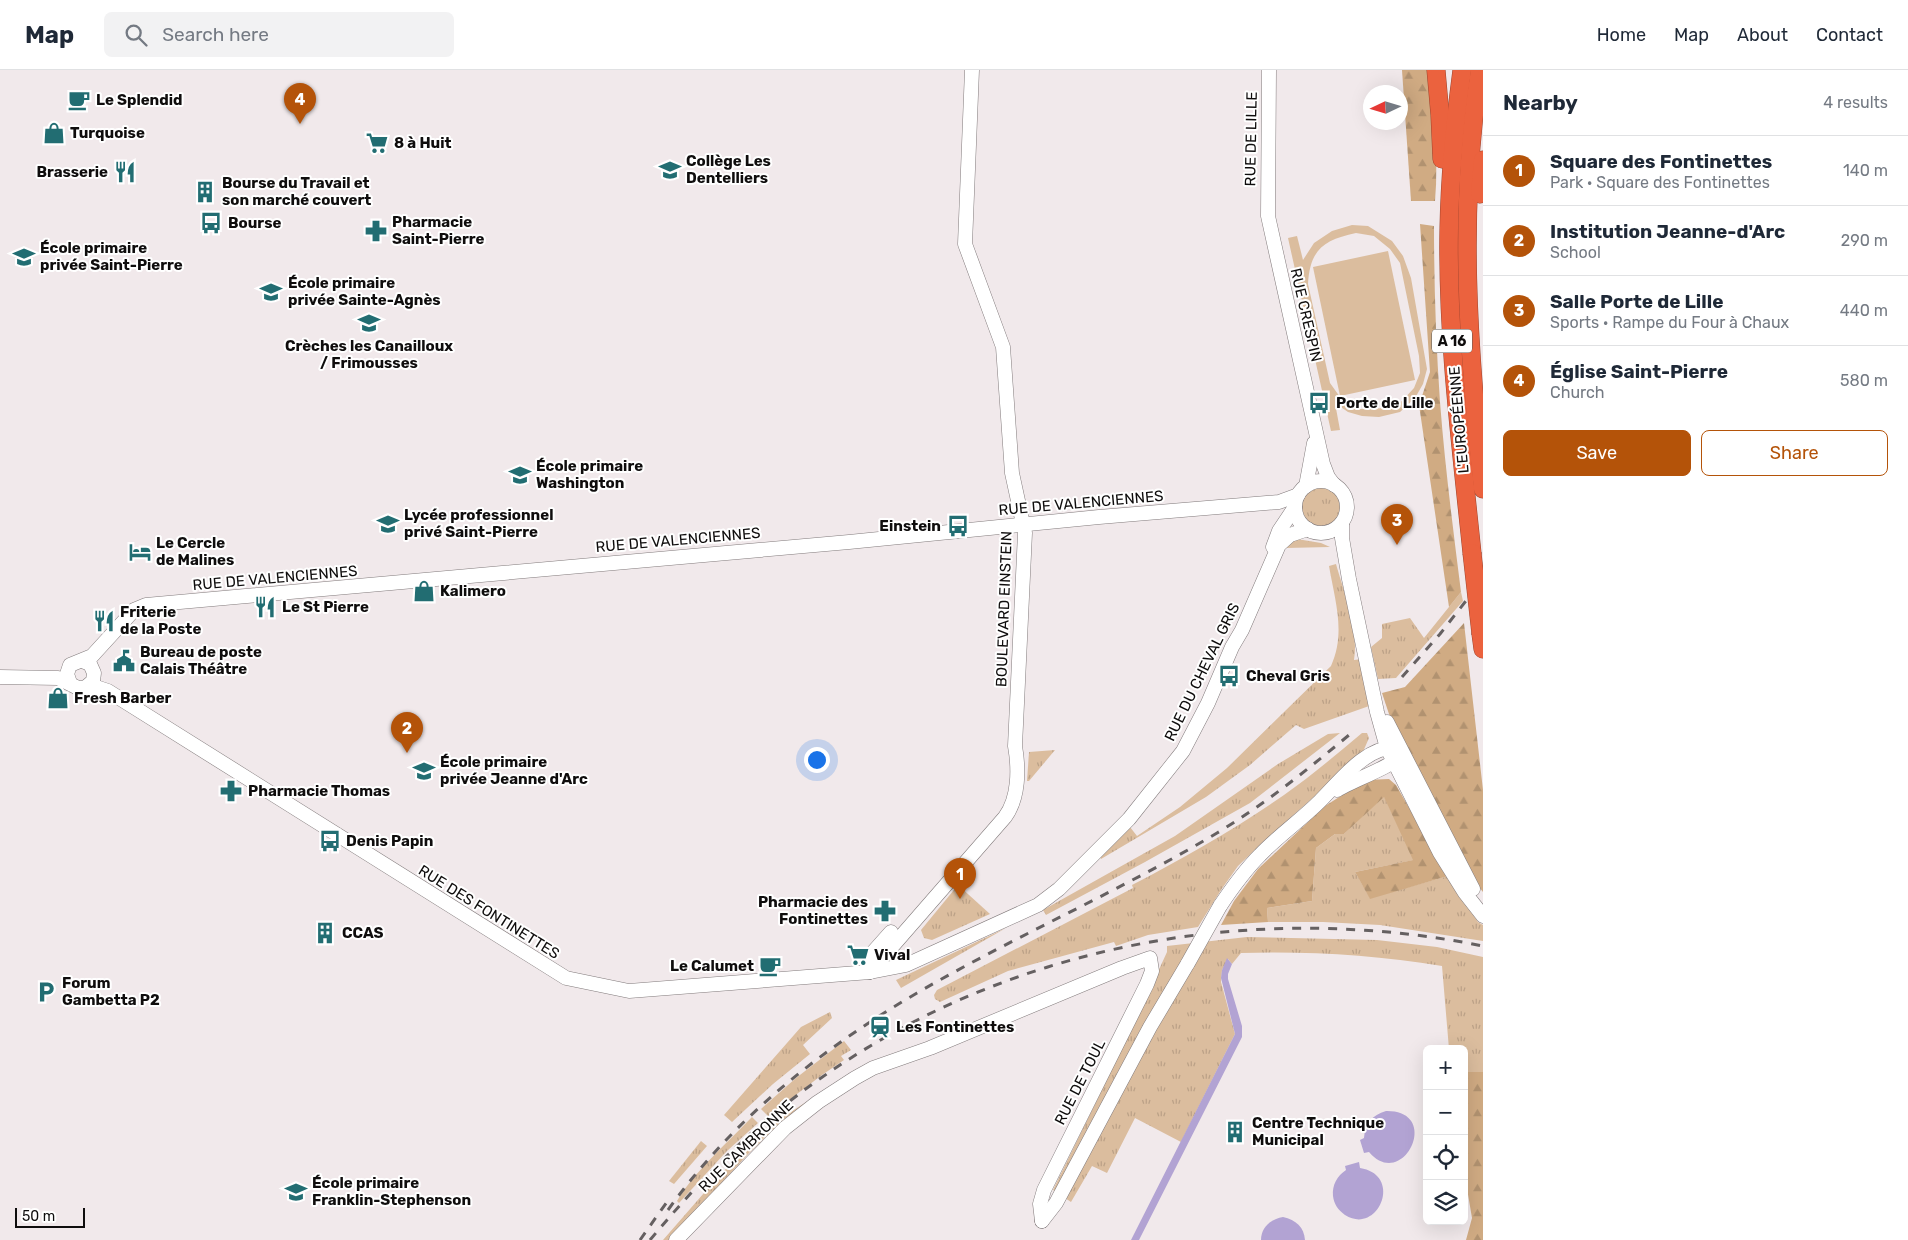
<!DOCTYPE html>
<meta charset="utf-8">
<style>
:root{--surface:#fff;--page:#f2f2f3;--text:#1f2937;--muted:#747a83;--line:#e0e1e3;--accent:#b45309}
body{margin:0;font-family:Rubik,sans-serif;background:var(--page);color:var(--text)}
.controls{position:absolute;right:15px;bottom:15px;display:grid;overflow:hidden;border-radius:8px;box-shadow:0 5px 20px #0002}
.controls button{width:45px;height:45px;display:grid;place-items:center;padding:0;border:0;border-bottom:1px solid var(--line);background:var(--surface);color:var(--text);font:25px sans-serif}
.compass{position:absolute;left:1363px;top:15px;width:45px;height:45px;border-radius:50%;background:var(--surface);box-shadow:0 5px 20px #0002;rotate:266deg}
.scale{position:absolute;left:15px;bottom:12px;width:70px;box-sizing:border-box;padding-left:5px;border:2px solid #0f0d0d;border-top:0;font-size:14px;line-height:18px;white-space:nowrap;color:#0f0d0d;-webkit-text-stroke:4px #fff;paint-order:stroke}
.you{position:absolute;left:816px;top:689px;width:18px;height:18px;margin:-12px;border:4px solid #fff;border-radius:50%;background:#1a73e8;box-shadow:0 0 0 8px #1a73e833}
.badge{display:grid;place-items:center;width:32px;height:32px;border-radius:50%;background:var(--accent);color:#fff;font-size:16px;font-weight:700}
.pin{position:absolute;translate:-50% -41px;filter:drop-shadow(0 1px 2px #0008)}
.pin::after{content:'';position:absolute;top:26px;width:18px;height:15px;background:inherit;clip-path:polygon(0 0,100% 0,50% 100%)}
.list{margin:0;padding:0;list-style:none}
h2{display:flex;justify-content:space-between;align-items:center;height:65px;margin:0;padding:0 20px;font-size:21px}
h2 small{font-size:16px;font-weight:400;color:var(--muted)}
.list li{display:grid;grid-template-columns:32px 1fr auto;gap:15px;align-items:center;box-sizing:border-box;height:70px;padding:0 20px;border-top:1px solid var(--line)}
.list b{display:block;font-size:19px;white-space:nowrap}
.list p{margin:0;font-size:16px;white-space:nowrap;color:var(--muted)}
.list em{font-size:16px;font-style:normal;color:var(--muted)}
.actions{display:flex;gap:10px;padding:15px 20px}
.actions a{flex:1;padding:11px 0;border:1px solid var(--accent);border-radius:8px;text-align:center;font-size:18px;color:var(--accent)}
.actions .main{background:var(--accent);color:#fff}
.icon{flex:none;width:28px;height:28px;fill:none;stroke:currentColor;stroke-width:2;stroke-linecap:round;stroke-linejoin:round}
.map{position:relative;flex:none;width:1483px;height:1170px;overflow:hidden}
header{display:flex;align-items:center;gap:30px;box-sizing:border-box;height:70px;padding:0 25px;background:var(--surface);border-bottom:1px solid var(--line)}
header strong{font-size:24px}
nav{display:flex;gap:28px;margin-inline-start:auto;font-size:18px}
.search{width:350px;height:45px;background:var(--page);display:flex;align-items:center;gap:12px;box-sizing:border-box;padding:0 18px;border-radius:8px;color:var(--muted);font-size:19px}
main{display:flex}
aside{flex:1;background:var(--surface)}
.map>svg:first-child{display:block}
.grass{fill:url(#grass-tufts)}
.forest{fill:url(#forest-firs)}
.garden{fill:#dbbd9e;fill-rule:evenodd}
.water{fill:#b2a3d3}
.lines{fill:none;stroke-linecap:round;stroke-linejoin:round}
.secondary-casing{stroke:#827b7c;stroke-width:15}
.highway-casing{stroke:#9e442d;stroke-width:19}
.secondary{stroke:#fff;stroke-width:14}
.highway{stroke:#eb623e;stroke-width:18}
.rail{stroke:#656061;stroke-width:3;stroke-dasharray:9 9;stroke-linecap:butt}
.secondary-bridge-casing{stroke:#827b7c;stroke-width:15;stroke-linecap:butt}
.highway-bridge-casing{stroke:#9e442d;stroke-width:19;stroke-linecap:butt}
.secondary-bridge{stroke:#fff;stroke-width:14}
.highway-bridge{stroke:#eb623e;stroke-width:18}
.labels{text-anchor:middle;stroke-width:4;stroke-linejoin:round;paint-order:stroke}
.shield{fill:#fff;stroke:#575656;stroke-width:1}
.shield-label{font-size:14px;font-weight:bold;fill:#0f0d0d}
.poi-label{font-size:15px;font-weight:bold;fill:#0f0d0d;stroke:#fff;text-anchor:start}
.street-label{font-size:15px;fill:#0f0d0d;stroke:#fff}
</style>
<header>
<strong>Map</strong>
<div class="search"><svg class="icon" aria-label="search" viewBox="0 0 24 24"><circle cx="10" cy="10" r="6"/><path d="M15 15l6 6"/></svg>Search here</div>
<nav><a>Home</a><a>Map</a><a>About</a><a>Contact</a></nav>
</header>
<main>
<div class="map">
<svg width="1483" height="1170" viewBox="0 0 1483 1170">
<defs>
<pattern id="grass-tufts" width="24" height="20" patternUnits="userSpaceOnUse" patternTransform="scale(1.25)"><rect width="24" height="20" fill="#dbbd9e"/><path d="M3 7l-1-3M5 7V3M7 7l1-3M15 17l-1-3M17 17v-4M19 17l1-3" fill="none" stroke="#bba187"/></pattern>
<pattern id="forest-firs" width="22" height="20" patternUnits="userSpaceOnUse" patternTransform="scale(1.25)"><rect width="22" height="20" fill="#d0ab83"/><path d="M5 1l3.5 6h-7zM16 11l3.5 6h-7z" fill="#b19270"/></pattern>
</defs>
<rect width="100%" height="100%" fill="#f1e9eb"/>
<!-- grass -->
<g class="grass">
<circle cx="1321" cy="438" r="20"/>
<path d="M1297,469L1321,473L1330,477L1286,478L1291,472Z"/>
<path d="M1336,494C1344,523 1359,559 1354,590L1362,589L1372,635L1304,659L1296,655L1250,695L1206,727L1101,789L1100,786L1130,757L1137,766L1180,737L1227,698L1331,596C1346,563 1335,531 1329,496Z"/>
<path d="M1461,522L1463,531L1396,608L1378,609L1371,577L1382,568V554L1410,548L1424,568Z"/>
<path d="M1340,663L1250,733L1145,792L1046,845L1043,840L1175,766L1278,694L1328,664Z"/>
<path d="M1362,663H1367L1369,668L1362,684L1260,775L1238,796L1221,820L1198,857L1148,865L1116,876L1114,872L1008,901L940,932L935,929L934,925L937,920L1133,818L1132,815C1184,788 1235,759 1284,725C1311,706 1337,684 1362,663Z"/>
<path d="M1055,680L1029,711H1027L1029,682Z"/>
<path d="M1384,726L1414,790L1355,802L1370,828L1448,806L1478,852L1483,855V871L1380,855L1323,852H1268L1267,838L1312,831L1316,778L1335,764H1344Z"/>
<path d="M958,815L990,844L932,870L924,868L921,860Z"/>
<path d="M1006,858L901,918L896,910Z"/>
<path d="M1247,867L1377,870L1437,877L1483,887V1002H1464V979H1449L1442,896C1375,885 1309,881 1241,883L1232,894L1228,889L1222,900L1221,912L1235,964L1181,1072L1135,1048L1107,1103L1092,1096L1071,1132L1053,1120L1135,952L1167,882V876Z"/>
<path d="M830,942L832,948L803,975L810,984L773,1014L732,1052L724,1045L801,957Z"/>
<path d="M844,971L851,980L841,986L844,990L822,1005L768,1046L761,1039L796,1008Z"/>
<path d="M823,1021L783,1050L750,1082L669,1170H663L717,1108L748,1076L780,1049Z"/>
<path d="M752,1047L758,1053L727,1081L679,1133L677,1131C694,1102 729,1071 752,1047Z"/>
<path d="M701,1071L707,1076L674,1114L669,1111Z"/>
</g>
<!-- forest -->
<g class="forest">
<path d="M1402,0H1427C1433,43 1439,87 1435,131H1411Z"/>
<path d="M1420,154L1434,156C1434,215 1436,274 1440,332C1445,396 1453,459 1461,522L1449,537L1419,335L1430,302Z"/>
<path d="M1464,553L1483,720V822L1462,796L1389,644L1382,623L1405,617Z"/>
<path d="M1389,709L1396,715L1448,806L1370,829L1355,802L1413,790L1384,727L1344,764H1335L1316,778L1312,831L1267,838L1268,852L1221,855L1234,831L1258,799L1325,736L1366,710Z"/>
<path d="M1464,1002H1483V1170H1466L1472,1148L1464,1101Z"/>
</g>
<!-- garden -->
<g class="garden">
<path d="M1352,155L1368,156L1392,171L1403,186L1411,208L1427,299L1423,314L1415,328L1400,342L1379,347L1362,346L1348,342L1335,333L1340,360L1331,361L1288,168L1297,166L1303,190L1314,173L1332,161ZM1356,163L1374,166L1390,179L1400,193L1419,286L1420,303L1414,318L1402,331L1387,338L1360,339L1352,335L1340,327L1330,313L1308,214C1310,179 1324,170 1356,163Z"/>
<path d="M1388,181L1415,310L1340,326L1313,197Z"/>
</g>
<!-- water -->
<g class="water">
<path d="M1227,888L1232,894L1228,904V909L1242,956V967L1139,1170H1131L1235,964L1221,908L1222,900Z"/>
<path d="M1386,1041C1443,1040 1403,1122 1369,1082L1364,1083L1360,1070L1364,1068C1365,1054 1372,1045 1386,1041Z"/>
<path d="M1359,1092L1360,1098C1404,1105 1378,1166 1345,1145C1338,1140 1334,1134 1333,1126C1332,1115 1337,1106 1346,1100L1345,1096Z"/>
<path d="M1283,1147C1296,1150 1304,1157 1305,1170H1261C1261,1157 1271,1149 1283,1147Z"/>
</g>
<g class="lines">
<!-- secondary casing -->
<g class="secondary-casing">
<g id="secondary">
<path d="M1269,0L1268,146L1323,394L1328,407L1334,415"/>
<circle cx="1321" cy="437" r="26"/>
<path d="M1306,416L1314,373"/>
<path d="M1342,453V468L1349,509L1377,642L1387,678L1440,783L1465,823L1483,846"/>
<path d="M1273,477L1279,461L1295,437"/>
<path d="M82,591L90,594L94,603L93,611L86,617"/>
<path d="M0,607L58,608L78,618L96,617L108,621L566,908L629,921L870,902L906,895L1038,835L1059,819L1129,749L1183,681L1208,633L1232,577L1242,560L1279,475L1290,465L1308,459"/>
<path d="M70,613L67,604L70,595L92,586L134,540L146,535L849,472L1099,447L1279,432L1298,425"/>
<path d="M1387,652L1473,819"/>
<path d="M1337,720C1351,711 1391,697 1399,687"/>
<path d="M1220,836C1232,818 1245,800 1260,785C1279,765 1301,750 1320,731C1339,712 1367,675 1396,678"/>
<path d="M870,902L1005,747C1019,728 1019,699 1015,676L1025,463L1012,403L1003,277L965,174L972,0"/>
<path d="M870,902L867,889L891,862"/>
<path d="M1042,1151L1056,1133L1150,957L1188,893"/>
<path d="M676,1170L785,1058L818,1032L855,1008L873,998L930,978L1122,898L1150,888L1152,901L1147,914L1044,1120L1040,1134L1042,1151"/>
</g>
</g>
<!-- highway casing -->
<g class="highway-casing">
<g id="highway">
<path d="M1436,0L1440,45L1442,89"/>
<path d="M1462,0C1455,53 1450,105 1449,158C1447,267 1461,375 1472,483"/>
<path d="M1480,0C1458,139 1468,280 1483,419"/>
<path d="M1480,124L1483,90"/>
<path d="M1481,564L1483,579"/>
</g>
</g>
<!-- secondary -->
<use href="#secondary" class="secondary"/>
<!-- highway -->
<use href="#highway" class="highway"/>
<!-- rail -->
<g class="rail">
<path d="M1402,607L1440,564L1483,509"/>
<path d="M668,1140C733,1049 821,979 917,923C1015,866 1120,821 1217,763C1265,734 1307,700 1349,665"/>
<path d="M640,1170L669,1129"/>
<path d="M650,1170C685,1128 722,1088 764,1052C962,884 1230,825 1483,876"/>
</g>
<!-- secondary-bridge casing -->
<g class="secondary-bridge-casing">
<path id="secondary-bridge" d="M1188,893L1220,836"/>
</g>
<!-- highway-bridge casing -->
<g class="highway-bridge-casing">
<path id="highway-bridge" d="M1472,483L1481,564"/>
</g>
<!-- secondary-bridge -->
<use href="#secondary-bridge" class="secondary-bridge"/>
<!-- highway-bridge -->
<use href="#highway-bridge" class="highway-bridge"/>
</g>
<!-- icons -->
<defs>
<g id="cafe-bare" transform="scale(1.725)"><path d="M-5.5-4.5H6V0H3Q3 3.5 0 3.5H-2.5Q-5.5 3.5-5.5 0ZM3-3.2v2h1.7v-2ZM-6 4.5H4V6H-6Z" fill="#226d72" stroke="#fff" stroke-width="2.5" paint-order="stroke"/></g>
<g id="shop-bare" transform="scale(1.725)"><path d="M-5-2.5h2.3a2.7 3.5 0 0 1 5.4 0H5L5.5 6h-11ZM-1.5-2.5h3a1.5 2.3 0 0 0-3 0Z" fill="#226d72" stroke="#fff" stroke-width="2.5" paint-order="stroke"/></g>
<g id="supermarket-bare" transform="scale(1.725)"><path d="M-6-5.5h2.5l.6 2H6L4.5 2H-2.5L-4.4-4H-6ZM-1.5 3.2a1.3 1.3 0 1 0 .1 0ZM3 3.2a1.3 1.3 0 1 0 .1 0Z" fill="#226d72" stroke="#fff" stroke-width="2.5" paint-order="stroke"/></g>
<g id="school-bare" transform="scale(1.725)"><path d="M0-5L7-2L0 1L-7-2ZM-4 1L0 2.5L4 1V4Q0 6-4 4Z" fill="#226d72" stroke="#fff" stroke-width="2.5" paint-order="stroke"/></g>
<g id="restaurant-bare" transform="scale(1.725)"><path d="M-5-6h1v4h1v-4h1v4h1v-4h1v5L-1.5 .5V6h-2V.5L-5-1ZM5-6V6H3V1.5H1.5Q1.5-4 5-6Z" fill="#226d72" stroke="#fff" stroke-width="2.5" paint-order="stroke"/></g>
<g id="building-bare" transform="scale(1.725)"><path d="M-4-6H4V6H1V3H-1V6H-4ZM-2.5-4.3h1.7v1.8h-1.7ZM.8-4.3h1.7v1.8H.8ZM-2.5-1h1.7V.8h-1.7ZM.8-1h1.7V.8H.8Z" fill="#226d72" stroke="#fff" stroke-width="2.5" paint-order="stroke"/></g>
<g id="bus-bare" transform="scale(1.725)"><path d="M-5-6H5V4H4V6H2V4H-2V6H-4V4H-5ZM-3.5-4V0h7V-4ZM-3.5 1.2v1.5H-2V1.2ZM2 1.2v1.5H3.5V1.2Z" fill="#226d72" stroke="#fff" stroke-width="2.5" paint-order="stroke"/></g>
<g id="pharmacy-bare" transform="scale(1.725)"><path d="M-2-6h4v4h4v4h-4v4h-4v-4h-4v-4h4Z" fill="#226d72" stroke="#fff" stroke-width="2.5" paint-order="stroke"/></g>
<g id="hotel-bare" transform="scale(1.725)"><path d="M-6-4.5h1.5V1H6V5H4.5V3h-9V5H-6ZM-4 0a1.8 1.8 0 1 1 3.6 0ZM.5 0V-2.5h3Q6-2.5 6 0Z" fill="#226d72" stroke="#fff" stroke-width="2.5" paint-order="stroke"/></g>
<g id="civic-bare" transform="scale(1.725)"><path d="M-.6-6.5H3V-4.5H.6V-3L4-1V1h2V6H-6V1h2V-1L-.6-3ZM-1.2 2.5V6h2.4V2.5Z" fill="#226d72" stroke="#fff" stroke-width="2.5" paint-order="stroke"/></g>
<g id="parking-bare" transform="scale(1.725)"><path d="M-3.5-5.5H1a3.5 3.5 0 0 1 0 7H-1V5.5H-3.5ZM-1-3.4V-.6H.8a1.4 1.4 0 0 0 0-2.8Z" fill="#226d72" stroke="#fff" stroke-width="2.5" paint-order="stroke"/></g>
<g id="station-bare" transform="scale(1.725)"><path d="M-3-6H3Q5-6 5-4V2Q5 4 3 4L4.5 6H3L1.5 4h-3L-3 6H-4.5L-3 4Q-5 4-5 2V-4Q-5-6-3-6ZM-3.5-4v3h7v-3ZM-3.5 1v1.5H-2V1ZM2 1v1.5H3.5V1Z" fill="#226d72" stroke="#fff" stroke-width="2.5" paint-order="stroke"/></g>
</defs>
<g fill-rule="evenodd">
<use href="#cafe-bare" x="79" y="30"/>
<use href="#shop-bare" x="54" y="63"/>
<use href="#supermarket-bare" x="377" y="73"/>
<use href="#school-bare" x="670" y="100"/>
<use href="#restaurant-bare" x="125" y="102"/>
<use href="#building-bare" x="205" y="122"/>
<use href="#bus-bare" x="211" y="153"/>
<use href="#pharmacy-bare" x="376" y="161"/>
<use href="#school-bare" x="24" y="187"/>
<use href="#school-bare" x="271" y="222"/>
<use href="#school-bare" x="369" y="253"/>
<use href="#bus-bare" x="1319" y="333"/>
<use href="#school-bare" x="520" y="405"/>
<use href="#school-bare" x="388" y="454"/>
<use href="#bus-bare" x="958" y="456"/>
<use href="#hotel-bare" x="140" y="482"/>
<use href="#shop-bare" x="424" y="521"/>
<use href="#restaurant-bare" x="265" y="537"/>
<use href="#restaurant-bare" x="104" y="551"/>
<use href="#civic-bare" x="124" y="591"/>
<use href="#bus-bare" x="1229" y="606"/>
<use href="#shop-bare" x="58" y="628"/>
<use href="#school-bare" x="424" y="701"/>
<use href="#pharmacy-bare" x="231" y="721"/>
<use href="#bus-bare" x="330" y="771"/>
<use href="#pharmacy-bare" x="885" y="841"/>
<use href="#building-bare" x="325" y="863"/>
<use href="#supermarket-bare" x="858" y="885"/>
<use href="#cafe-bare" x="770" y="896"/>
<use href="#parking-bare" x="46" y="922"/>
<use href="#station-bare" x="880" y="957"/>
<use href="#building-bare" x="1235" y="1062"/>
<use href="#school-bare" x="296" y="1122"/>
</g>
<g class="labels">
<!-- shield labels -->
<rect class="shield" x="1432" y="259.5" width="40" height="23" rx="4"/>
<g class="shield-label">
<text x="1452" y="276">A 16</text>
</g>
<!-- poi labels -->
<g class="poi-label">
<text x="96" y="35">Le Splendid</text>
<text x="70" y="68">Turquoise</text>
<text x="394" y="78">8 à Huit</text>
<text x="686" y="96">Collège Les<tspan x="686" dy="17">Dentelliers</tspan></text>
<text x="108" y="107" text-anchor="end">Brasserie</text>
<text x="222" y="118">Bourse du Travail et<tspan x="222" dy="17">son marché couvert</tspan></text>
<text x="392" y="157">Pharmacie<tspan x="392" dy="17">Saint-Pierre</tspan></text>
<text x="228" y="158">Bourse</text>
<text x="40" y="183">École primaire<tspan x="40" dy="17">privée Saint-Pierre</tspan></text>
<text x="288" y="218">École primaire<tspan x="288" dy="17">privée Sainte-Agnès</tspan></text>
<text x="369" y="281" text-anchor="middle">Crèches les Canailloux<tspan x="369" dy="17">/ Frimousses</tspan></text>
<text x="1336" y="338">Porte de Lille</text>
<text x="536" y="401">École primaire<tspan x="536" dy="17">Washington</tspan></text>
<text x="404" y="450">Lycée professionnel<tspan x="404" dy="17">privé Saint-Pierre</tspan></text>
<text x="941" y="461" text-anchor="end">Einstein</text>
<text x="156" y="478">Le Cercle<tspan x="156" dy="17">de Malines</tspan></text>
<text x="440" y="526">Kalimero</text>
<text x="282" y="542">Le St Pierre</text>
<text x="120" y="547">Friterie<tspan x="120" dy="17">de la Poste</tspan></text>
<text x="140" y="587">Bureau de poste<tspan x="140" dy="17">Calais Théâtre</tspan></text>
<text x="1246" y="611">Cheval Gris</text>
<text x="74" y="633">Fresh Barber</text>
<text x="440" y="697">École primaire<tspan x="440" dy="17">privée Jeanne d'Arc</tspan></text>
<text x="248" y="726">Pharmacie Thomas</text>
<text x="346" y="776">Denis Papin</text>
<text x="868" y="837" text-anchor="end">Pharmacie des<tspan x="868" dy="17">Fontinettes</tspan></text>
<text x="342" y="868">CCAS</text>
<text x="874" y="890">Vival</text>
<text x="754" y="901" text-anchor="end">Le Calumet</text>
<text x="62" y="918">Forum<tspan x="62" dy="17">Gambetta P2</tspan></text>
<text x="896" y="962">Les Fontinettes</text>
<text x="1252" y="1058">Centre Technique<tspan x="1252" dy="17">Municipal</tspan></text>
<text x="312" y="1118">École primaire<tspan x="312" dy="17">Franklin-Stephenson</tspan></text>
</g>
<!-- street labels -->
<g class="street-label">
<text transform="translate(1251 69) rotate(-89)" y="5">RUE DE LILLE</text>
<text transform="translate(1306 245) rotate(77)" y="5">RUE CRESPIN</text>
<text transform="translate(1459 350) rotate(-95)" y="5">L'EUROPÉENNE</text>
<text transform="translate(1081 433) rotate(-5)" y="5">RUE DE VALENCIENNES</text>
<text transform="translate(678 470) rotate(-5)" y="5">RUE DE VALENCIENNES</text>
<text transform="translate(275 508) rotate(-5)" y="5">RUE DE VALENCIENNES</text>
<text transform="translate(1004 539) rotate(-88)" y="5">BOULEVARD EINSTEIN</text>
<text transform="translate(1202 602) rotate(-64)" y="5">RUE DU CHEVAL GRIS</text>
<text transform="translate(489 842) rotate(32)" y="5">RUE DES FONTINETTES</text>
<text transform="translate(1080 1012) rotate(-63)" y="5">RUE DE TOUL</text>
<text transform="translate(746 1076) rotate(-44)" y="5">RUE CAMBRONNE</text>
</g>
</g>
</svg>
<div class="controls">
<button>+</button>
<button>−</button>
<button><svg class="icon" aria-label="locate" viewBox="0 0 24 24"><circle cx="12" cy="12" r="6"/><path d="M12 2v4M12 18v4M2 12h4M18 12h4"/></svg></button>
<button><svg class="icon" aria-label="layers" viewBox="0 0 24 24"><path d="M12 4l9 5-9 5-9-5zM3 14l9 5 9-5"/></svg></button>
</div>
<svg class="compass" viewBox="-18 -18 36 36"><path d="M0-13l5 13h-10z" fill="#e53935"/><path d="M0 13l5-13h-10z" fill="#747a83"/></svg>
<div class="scale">50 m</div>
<div class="you"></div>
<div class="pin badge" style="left:960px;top:829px">1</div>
<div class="pin badge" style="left:407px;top:683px">2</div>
<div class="pin badge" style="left:1397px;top:475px">3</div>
<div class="pin badge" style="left:300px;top:54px">4</div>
</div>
<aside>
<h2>Nearby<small>4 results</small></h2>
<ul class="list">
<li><span class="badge">1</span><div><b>Square des Fontinettes</b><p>Park · Square des Fontinettes</p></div><em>140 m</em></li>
<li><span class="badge">2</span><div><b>Institution Jeanne-d'Arc</b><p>School</p></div><em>290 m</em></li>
<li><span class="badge">3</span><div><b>Salle Porte de Lille</b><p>Sports · Rampe du Four à Chaux</p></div><em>440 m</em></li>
<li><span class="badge">4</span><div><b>Église Saint-Pierre</b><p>Church</p></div><em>580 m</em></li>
</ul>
<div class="actions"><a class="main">Save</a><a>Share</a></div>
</aside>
</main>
